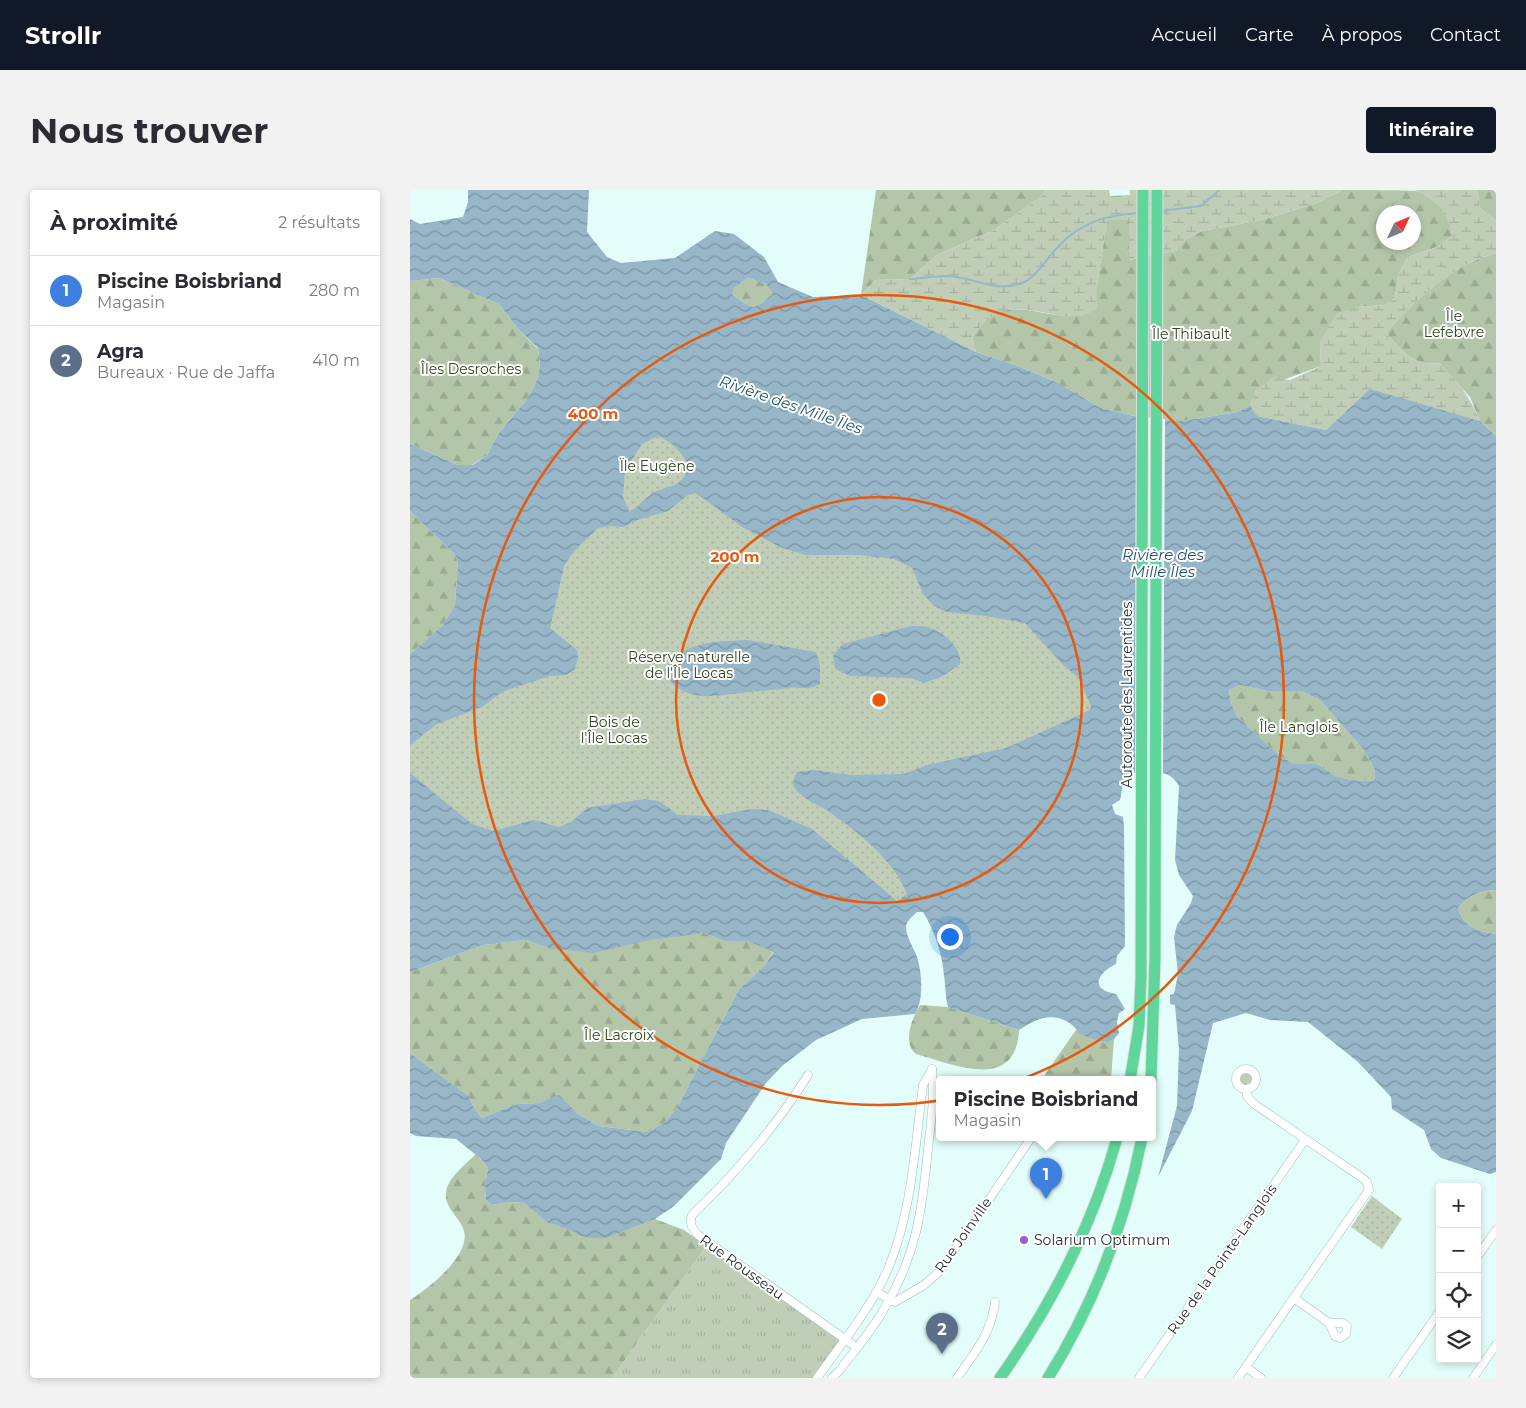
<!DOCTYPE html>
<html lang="fr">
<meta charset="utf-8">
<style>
:root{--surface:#fff;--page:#f2f2f3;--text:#2b2b33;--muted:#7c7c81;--line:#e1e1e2;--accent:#111827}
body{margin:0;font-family:Montserrat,sans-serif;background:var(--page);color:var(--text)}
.controls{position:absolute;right:15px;bottom:15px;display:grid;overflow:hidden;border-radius:5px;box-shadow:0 2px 8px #0003}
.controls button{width:45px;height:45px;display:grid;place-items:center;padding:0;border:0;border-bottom:1px solid var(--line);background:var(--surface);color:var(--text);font:25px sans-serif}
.compass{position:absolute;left:966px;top:15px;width:45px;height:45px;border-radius:50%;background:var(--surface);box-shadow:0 2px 8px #0003;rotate:46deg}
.you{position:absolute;left:539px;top:746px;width:18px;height:18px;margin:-12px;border:4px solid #fff;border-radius:50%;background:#1a73e8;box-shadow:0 0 0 8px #1a73e833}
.badge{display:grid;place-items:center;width:32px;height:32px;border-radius:50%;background:var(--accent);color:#fff;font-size:16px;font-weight:700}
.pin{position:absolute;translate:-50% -41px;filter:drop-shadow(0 1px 2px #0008)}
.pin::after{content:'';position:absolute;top:26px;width:18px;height:15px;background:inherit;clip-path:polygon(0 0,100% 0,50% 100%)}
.popup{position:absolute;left:526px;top:886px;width:220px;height:65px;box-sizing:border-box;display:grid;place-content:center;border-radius:5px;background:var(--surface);filter:drop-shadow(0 1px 4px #0005);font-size:16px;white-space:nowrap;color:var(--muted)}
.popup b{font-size:19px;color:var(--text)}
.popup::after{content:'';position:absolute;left:50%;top:100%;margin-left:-10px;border:10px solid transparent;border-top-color:var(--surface)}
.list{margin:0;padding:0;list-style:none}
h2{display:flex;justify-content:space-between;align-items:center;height:65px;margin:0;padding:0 20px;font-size:21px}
h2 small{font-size:16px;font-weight:400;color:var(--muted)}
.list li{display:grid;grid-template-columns:32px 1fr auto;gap:15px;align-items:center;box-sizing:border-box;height:70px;padding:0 20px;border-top:1px solid var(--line)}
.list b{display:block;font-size:19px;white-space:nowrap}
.list p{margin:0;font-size:16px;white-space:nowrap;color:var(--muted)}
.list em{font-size:16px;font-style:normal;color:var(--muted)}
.icon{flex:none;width:28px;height:28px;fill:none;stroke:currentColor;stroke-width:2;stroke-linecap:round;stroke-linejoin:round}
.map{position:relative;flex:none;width:1086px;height:1188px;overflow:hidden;border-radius:5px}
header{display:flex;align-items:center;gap:30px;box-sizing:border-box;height:70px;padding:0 25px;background:var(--accent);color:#fff}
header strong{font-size:24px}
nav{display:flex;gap:28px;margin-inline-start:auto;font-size:18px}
.intro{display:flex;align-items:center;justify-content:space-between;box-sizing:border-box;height:120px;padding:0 30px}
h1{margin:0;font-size:35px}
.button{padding:12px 22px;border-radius:5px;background:var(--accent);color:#fff;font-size:18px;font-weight:700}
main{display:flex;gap:30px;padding:0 30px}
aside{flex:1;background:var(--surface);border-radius:5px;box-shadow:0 2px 8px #0003}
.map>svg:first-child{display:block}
.grass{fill:url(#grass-tufts)}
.forest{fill:url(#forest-firs);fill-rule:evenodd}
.wetland{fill:url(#wetland-marsh)}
.park{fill:url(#park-dots)}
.water{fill:url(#water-waves);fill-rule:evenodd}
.pier{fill:#e3fefa}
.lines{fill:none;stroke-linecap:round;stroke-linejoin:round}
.stream{stroke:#97b6c8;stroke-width:2}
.minor-casing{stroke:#9dbeb9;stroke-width:9}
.highway-casing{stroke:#e0e1e1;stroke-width:13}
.minor{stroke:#fff;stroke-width:8}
.highway{stroke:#60d69c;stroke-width:11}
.ring{fill:none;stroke:#e8590c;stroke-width:2.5}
.poi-dot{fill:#9c5ad0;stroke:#fff;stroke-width:2}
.labels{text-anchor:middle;stroke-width:4;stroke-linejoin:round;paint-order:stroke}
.park-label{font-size:14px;fill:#2b441b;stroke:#fff}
.street-label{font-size:14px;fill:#1f2c2a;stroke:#fff}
.poi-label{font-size:14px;fill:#1f2c2a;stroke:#fff;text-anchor:start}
.water-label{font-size:15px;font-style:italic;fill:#1a516c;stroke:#fff}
.centre{fill:#e8590c;stroke:#fff;stroke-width:2.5}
.ring-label{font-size:15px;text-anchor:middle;font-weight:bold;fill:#e8590c;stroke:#fff;stroke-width:4;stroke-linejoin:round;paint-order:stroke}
</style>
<header>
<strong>Strollr</strong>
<nav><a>Accueil</a><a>Carte</a><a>À propos</a><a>Contact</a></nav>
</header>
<div class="intro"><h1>Nous trouver</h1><a class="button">Itinéraire</a></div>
<main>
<aside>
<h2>À proximité<small>2 résultats</small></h2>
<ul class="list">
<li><span class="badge" style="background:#3f7fe0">1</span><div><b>Piscine Boisbriand</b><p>Magasin</p></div><em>280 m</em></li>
<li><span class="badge" style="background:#5c6f8a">2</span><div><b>Agra</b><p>Bureaux · Rue de Jaffa</p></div><em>410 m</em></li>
</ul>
</aside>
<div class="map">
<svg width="1086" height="1188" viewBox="0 0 1086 1188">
<defs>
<pattern id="grass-tufts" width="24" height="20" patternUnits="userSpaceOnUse" patternTransform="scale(1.25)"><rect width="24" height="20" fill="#c0ceb8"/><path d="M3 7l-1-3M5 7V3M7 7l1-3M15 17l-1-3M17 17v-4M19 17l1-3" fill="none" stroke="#a5b19e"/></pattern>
<pattern id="forest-firs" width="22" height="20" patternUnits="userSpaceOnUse" patternTransform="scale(1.25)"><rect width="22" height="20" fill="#b4c6aa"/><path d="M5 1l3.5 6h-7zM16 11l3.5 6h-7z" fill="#9aaa92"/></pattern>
<pattern id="wetland-marsh" width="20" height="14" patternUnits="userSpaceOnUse" patternTransform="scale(1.25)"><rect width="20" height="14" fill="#c0ceb8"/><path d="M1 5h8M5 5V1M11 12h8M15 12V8" fill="none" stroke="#a5b19e"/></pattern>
<pattern id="park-dots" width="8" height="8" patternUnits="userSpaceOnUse" patternTransform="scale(1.25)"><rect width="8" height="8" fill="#c0ceb8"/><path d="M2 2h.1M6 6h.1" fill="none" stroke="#a5b19e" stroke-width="1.8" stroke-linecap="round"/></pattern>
<pattern id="water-waves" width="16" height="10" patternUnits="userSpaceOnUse" patternTransform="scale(1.25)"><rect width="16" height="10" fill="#97b6c8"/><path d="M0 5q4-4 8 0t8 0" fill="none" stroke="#7b94a3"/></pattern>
</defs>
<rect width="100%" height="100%" fill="#e3fefa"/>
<!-- grass -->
<g class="grass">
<circle cx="836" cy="889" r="6"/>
<path d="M296,1056L431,1150L404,1188H202Z"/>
</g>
<!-- forest -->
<g class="forest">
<path d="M466,0H636L629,8L584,40L527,65L500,89L466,90L451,105Z"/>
<path d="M932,0C949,0 993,0 1006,1C1026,7 1041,26 1042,46L1027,57L998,67L988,86L985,108L975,115L947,117L910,152L911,176L846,200L840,215L828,222L772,231H745L691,218L648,193L608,176L566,162L562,148C589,104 617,123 656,126C666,126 677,121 687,118V96L697,30H720L719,70L766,61L776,49L792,41L852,30L907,13ZM974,22H1004V52H974Z"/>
<path d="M1067,0H1086V31L1070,18Z"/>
<path d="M1086,63V246L1070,231L1060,207L1029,173C1001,176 993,161 976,143C1006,109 1041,75 1086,63Z"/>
<path d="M29,88L89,114L108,139L128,159L130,174L127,190L118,208L88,244L77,265L62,275H48L0,254V91Z"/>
<path d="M338,88L356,94L364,102L352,113L343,117L332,112L322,104L324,98Z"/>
<path d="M0,321L44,364L48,371L45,415L33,435L0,464Z"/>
<path d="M830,495L857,501H892L910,510L953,559L965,580L964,591L941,590L926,586L907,574H885L871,567L827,526L821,513L819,500Z"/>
<path d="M1086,700V744C1070,742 1052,736 1048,718C1059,705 1069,701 1086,700Z"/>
<path d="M294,743L314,751L338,750L364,761L353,777L329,799L267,918L255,932L238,942L189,936L168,924L149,906L129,913L106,914L72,928L63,916L59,906L0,863V782L73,755L116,750L139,758Z"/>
<path d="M510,815L538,817L609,840C606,903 543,874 506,864C492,853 502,828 510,815Z"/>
<path d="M666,840C675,847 686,848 695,853L704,849L701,890H631Z"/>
<path d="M66,964L78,978L75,996L76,1010L81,1015L100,1012L114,1013L136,1032L166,1042L197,1048L245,1029L274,1040L296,1056L202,1188H0V1110C18,1099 61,1065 54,1041C51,1028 34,1018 36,1003C37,988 56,974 66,964Z"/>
</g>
<!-- wetland -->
<g class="wetland">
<path d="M636,0H699L700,6L720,5V0H932L907,13L852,30L792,41L776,49L766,61L719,70V30H697L687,96V118C651,147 599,87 562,148L566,162L451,105L466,90L500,89L527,65L584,40L629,8Z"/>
<path d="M1005,0H1067L1070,18L1086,31V63C1041,75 1006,109 976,143C993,161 1001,176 1029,173C1048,191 1060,207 1070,231L960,200L916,240L847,226L840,215L846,200L864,187L880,190L911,176L910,152L927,123L948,117L975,115L985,108L988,86L998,67L1027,57L1042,46C1040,23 1025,10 1005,0Z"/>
</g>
<!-- park -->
<g class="park">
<path d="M257,229L455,344L725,470L521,708L474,735L65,667L0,608V527L196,267Z"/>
<path d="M962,1006L992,1029L972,1059L941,1037Z"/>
</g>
<!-- water -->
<g class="water">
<path d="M58,0H179L177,42L197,67L211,73L265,68L305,41L324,44L354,67L368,92L403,107L451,105L566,162L608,176L648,193L691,218L745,231H772L828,222L840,215L847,226L916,240L960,199L1070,231L1086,246V700C1069,701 1059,705 1048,718C1052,736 1070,742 1086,744V982L1080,984L1031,968L1021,959L1014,940L982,919L981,907L948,872L898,832L860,830L836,823L803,833L782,921L748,987L767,916L769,859L765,815L760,814V805L764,804L768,784L764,747L767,735L781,713L783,706L769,685L765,670L769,596C760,578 736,580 719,584L714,589L710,610L702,615L705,624L713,627L714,636L715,756L707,766L706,774C687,783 679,800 706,804L715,819L709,823L707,832L709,843L704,849L696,853C688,849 680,849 673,845C668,843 665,837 661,834C642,821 626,829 609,840L538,817C535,806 536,798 534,786C533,766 524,739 513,722H507C503,726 496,731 496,737C496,747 504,758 507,767C512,783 514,809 505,824L452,829L406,850L372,876L356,893L316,953L311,969L264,1016L245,1029L197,1048H180L168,1045L165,1042L136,1032L114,1013L100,1012L81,1015L76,1010L75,996L78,978L70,968L46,949L6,946L0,943V863L59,906L63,916L72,928L106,914L129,913L149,905L168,924L189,936L238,942L255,932L267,918L329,799L353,777L364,762L338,751H314L294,743L239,750L183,763L139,758L116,750L73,755L0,782V583L62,634L83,641L124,630L149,637L161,632L177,618L235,609L249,611L268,625L303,626L342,619L358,620L402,639L487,711L497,704C483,669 449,643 418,621C407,614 395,610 386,600C381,594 384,588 387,582L404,580L440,585L494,584L517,575L596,558L680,520L681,516L668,487L654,476L615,433L576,426L537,422L523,415L513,404L502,378L484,369L449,365H396L372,358L332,337L286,303L278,305L258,321L227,330L214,337L198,336L188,338L163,362L154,376L140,438L167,460L168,469L165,479L156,485L139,486L92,502L72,517L27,534L0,555V464L33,435L45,415L48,371L44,364L0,321V254L48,275H63L77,265L88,244L118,208L127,190L130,174L128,158L108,139L89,114L29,88L0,91V29L10,34L53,27L58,12ZM338,88L356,94L363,103L352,113L343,117L332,112L322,104L324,98ZM248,246C263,252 271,262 279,276C271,302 255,293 239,306C231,312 228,318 219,321L213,307L215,281L232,254ZM830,495L857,501H892L910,510L953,559L965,580L964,591L941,590L926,586L907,574H885L871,567L827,526L821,513L819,500Z"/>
<path d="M501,436C506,436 513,436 517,437C532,441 553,458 550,474L533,486L514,493L501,488L440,486L425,478L423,465L433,454Z"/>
<path d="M338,450L406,462L410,475V494C398,501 389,496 377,498C364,500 352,501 339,502C306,505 274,516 253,481C274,450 304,452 338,450Z"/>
</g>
<!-- pier -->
<path class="pier" d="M726,224L745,229H755L753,585L725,586Z"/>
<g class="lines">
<!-- stream -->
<g class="stream">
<path d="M750,21L791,16L809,0"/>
<path d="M500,89C512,88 526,86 538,86C562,87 585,102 609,94C625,90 636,69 647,58C669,33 696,25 728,23"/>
</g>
<!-- minor casing -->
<g class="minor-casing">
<g id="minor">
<circle cx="836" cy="889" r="10"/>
<path d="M398,885C365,938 327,982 282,1025C279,1034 282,1038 288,1045L446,1157"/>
<path d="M1067,1067L1086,1040"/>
<path d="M466,1102L485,1112L514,1095L530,1081L621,948"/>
<path d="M884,1108L919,1133L925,1146L930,1148L936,1144L937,1136L933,1133H919"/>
<path d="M836,1177L851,1188"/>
<path d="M407,1188C432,1153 461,1118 478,1079C502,1022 505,956 513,895L522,879"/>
<path d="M422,1188L429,1181C444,1161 462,1141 474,1119C507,1064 512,1021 518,959C521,932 525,906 522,879"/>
<path d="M547,1188C564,1164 582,1142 585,1112"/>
<path d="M729,1188L895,950"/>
<path d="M828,1188L959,1000L957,992L951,987L844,914L837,906L836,899"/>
<path d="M983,1188L1030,1121"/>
<path d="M1063,1188L1086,1155"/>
</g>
</g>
<!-- highway casing -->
<g class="highway-casing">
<g id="highway">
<path d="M720,890L729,836L731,788L733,0"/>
<path d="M741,890L745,767L747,0"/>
<path d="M590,1188C642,1114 683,1035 707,948"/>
<path d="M638,1188C684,1114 715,1033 732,948"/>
</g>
</g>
<!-- minor -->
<use href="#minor" class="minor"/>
<!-- highway -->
<use href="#highway" class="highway"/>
</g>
<!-- distance rings -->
<g class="ring">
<circle cx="469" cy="510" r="203"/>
<circle cx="469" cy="510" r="405"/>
</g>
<!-- markers -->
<circle class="poi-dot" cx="614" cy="1050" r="5"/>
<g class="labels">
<!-- park labels -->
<g class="park-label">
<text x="1044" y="131">Île<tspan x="1044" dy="16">Lefebvre</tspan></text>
<text x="781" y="149">Île Thibault</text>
<text x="61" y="184">Îles Desroches</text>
<text x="247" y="281">Ïle Eugène</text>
<text x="279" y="472">Réserve naturelle<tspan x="279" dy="16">de l'Île Locas</tspan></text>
<text x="204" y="537">Bois de<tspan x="204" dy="16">l'Île Locas</tspan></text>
<text x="889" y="542">Île Langlois</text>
<text x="209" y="850">Île Lacroix</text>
</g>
<!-- street labels -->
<g class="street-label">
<text transform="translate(717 505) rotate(-90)" y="5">Autoroute des Laurentides</text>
<text transform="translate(553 1045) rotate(-55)" y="5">Rue Joinville</text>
<text transform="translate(812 1069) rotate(-55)" y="5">Rue de la Pointe-Langlois</text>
<text transform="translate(332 1077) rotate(36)" y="5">Rue Rousseau</text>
</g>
<!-- poi labels -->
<g class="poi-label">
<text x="624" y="1055">Solarium Optimum</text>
</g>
<!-- water labels -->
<g class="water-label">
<text transform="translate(381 215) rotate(19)" y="5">Rivière des Mille Îles</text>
<text x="753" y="370">Rivière des<tspan x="753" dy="17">Mille Îles</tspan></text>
</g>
</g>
<circle cx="469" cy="510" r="8" class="centre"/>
<g class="ring-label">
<text x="183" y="229">400 m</text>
<text x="325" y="372">200 m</text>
</g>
</svg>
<div class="controls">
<button>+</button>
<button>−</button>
<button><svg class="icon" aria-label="locate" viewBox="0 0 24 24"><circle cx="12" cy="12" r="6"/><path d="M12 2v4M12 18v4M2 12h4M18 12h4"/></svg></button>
<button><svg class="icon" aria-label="layers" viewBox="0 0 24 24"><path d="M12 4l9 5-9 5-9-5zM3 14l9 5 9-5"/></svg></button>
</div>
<svg class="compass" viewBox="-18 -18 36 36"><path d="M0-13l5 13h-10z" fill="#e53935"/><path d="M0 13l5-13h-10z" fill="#7c7c81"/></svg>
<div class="you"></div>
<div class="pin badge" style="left:636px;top:1009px;background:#3f7fe0">1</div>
<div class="popup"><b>Piscine Boisbriand</b>Magasin</div>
<div class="pin badge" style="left:532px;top:1164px;background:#5c6f8a">2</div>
</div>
</main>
